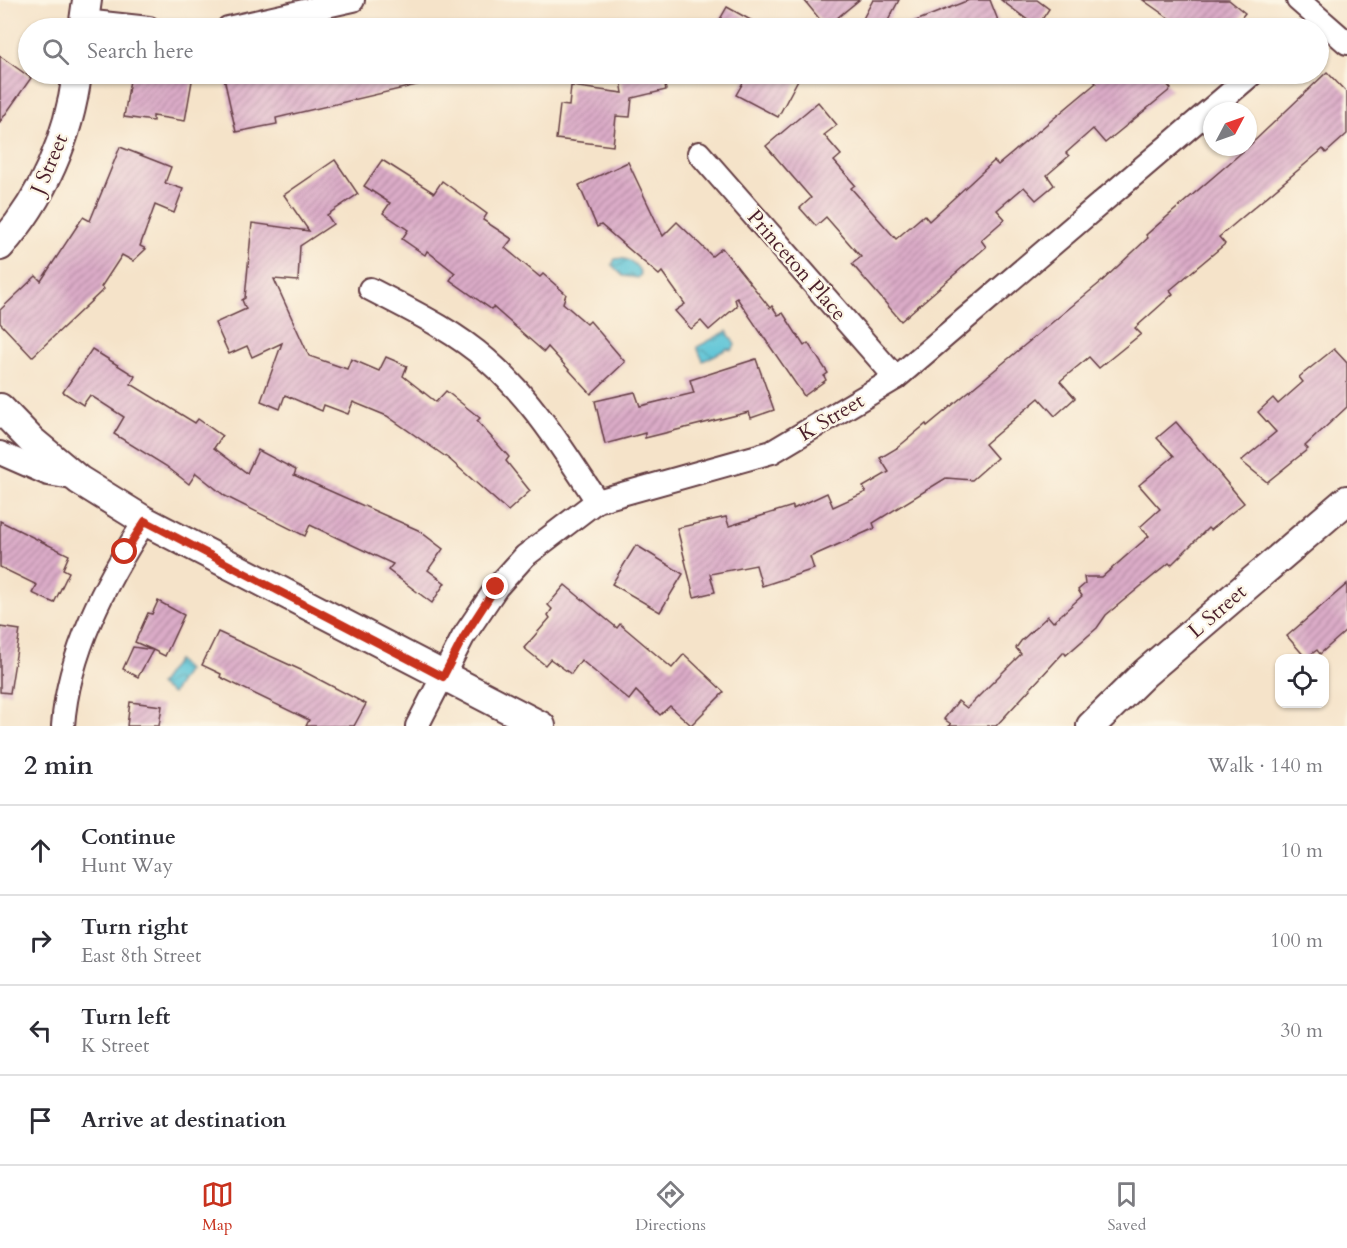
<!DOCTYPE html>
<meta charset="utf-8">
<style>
:root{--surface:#fff;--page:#f7f7f7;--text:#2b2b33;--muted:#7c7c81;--line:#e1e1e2;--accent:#c8321e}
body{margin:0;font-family:Cardo,serif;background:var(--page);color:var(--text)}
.controls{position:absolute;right:18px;bottom:18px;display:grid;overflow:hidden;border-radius:12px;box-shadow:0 2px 4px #0004}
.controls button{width:54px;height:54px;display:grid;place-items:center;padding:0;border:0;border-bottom:2px solid var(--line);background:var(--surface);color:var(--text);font:30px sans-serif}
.compass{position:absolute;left:1203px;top:102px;width:54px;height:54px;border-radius:50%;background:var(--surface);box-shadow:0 2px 4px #0004;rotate:49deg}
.stop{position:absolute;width:18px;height:18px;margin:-14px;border:4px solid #c8321e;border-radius:50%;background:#fff}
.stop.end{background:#c8321e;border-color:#fff;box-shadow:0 2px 6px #0008}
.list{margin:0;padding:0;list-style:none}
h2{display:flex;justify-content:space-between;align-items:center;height:78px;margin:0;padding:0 24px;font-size:26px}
h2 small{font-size:20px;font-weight:400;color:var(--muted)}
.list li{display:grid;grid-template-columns:39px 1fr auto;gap:18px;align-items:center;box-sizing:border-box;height:90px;padding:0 24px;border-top:2px solid var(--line)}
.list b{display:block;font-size:22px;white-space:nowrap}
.list p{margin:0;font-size:20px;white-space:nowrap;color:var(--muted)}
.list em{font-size:20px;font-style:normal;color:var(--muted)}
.icon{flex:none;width:33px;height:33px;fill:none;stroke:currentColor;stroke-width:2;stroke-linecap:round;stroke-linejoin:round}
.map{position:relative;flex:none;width:1347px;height:726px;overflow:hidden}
.search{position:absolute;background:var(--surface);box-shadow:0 2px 4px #0004;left:18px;right:18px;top:18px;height:66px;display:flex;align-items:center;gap:15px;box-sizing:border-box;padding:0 21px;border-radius:33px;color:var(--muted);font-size:22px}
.sheet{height:438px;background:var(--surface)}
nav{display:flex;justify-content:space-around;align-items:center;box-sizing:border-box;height:84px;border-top:2px solid var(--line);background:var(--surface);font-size:16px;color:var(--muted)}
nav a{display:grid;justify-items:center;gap:3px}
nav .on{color:var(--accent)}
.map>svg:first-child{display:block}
.water{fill:url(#water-waves);stroke:#527281;stroke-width:1.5}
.building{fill:url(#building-hatch)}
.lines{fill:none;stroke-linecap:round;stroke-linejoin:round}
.minor-casing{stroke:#643c43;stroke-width:26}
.tertiary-casing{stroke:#643c43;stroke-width:32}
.minor{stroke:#fff;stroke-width:22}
.tertiary{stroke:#fff;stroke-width:28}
.route{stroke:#c8321e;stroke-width:8}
.labels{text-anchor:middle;stroke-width:4.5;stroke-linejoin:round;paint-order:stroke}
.street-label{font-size:21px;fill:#4a1f2b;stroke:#fcf5e5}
</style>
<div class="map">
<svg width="1347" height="726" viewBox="0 0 1347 726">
<defs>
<pattern id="water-waves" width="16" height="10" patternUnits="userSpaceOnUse" patternTransform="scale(1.5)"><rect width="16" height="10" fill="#5bc4d7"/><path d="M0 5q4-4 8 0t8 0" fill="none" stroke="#4d9faf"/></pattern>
<pattern id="building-hatch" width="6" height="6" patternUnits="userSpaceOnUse" patternTransform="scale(1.5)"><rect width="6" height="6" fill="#dbacc8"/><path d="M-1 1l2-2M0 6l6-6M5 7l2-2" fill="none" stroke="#b48ba3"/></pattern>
</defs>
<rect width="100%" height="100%" fill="#fcf5e5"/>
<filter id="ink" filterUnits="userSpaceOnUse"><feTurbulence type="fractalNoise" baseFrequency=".0167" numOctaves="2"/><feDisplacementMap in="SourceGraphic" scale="12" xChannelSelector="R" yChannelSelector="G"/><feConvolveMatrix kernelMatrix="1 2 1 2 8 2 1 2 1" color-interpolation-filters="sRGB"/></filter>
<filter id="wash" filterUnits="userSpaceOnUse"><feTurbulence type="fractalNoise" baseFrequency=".008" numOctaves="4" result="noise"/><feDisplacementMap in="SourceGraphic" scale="24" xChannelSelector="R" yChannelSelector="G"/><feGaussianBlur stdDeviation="1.35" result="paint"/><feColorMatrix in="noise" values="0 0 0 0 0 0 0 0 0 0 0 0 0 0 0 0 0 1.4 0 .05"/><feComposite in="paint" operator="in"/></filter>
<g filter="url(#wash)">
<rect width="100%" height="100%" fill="#f5e3c9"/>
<!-- water -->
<g class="water">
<path d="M615,259C627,257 637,263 641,274L638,278L623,276L612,265Z"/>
<path d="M727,331L735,345L732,350L727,349L703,361L697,347Z"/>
<path d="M177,660L187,670L172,694L159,685Z"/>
</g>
<g id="blocks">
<!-- building -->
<g class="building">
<path d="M804,0H859L826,27Z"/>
<path d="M873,0H899L884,28H858Z"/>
<path d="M969,0H990L1001,28H898Z"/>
<path d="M1001,0H1037L1049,9L1037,27Z"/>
<path d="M1143,0H1229L1245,13L1233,28H1183Z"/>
<path d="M727,7L765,28H715Z"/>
<path d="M0,56L31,78L0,122Z"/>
<path d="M1327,72L1347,93V134L1326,153L1323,149L1219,237L1225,244L1170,290L1173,294L1135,328L1141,334L1099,368L1089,357L1060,381L1075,398L1055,416L1039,398L985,444L997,458L972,480L946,478L873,523L875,528L810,557L814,569L762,586L756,565L710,574L715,592L694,597L677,528L726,517L729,526L793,506V509L827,493L833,507L866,492L863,487L889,472L880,458L897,448L926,424L927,426L1101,282L1148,238L1146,235L1248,147Z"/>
<path d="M131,74H160L192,81L185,121L153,116V121L124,117Z"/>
<path d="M247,74H437L438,80L276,118L277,124L236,132L224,78Z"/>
<path d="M620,74H663L666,90L632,98L630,117L616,116L613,146L556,139L560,105L569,106L571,86L623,93Z"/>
<path d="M748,74H801L778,117L736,95Z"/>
<path d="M1088,74H1159L1171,89L1105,143L1093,129L1066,153L1069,156L1047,175L1054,185L1036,200L1024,187L997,210L1005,219L981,240L986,247L901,321L852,264L861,257L826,217L816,226L800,208L811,198L766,146L818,102L837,125L824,135L841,155L834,161L855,185L851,188L896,239L924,215L929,221L994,161L998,165L1096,83Z"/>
<path d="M120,147L171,167L165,183L183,189L174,213L155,205L140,246L146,249L133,261L122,255L101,287L104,289L32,357L0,323V310L36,276L41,281L83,217L90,221Z"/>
<path d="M335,160L358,194L327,215L333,224L300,246L298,281L274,279L309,356L347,369L351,359L379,371L386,357L407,366L403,376L436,402L446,391L480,418L477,421L509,457L506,461L530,491L508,511L449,459L387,416L353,402L348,414L324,405L322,411L285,395L280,409L261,401L282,343L252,357L247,346L229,354L215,323L246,309L242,300L245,298L252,223L309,231L284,195Z"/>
<path d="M382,160L434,193L442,181L487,214L483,220L512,239L505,248L540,277L543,274L566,294L563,303L587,324L590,321L625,362L591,394L548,347L544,352L493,307L491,309L450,280L455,273L427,251L425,255L402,239L408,230L383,213L390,203L364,186Z"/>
<path d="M628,162L663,236L677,222L712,256L722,248L770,308L772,306L778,315L783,313L804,346L808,343L828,373L824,376L826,380L804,396L737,298L735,299L737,306L709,330L701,321L691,329L675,311L685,304L662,272L659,275L601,225L597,227L579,185Z"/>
<path d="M92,349L135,376L131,384L195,423L198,419L222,436L214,448L247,473L258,450L296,470L294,475L418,530L443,549L428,570L445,583L432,603L388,570L393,564L310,525L305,536L225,496L196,473L189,484L166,466L114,434L124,417L90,395L83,405L63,392Z"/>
<path d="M1334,349L1347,363V407L1305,446L1308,449L1267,482L1241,461L1276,432L1258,412L1273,398L1278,404L1303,382L1299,377Z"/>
<path d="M756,359L774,410L751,418L749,412L645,438V433L605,444L595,401L635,392L640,406L694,393L690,380Z"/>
<path d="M1176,422L1244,503L1210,530L1208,528L1171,565L1169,563L1106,615L1097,628L1066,655L1064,652L996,726H949L951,724L944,719L958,701L967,708L1021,654L1016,648L1021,641L1048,616L1053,622L1082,596L1078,590L1085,584L1084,577H1102L1149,536L1140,527L1160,509L1139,485L1174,456L1157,438Z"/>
<path d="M0,521L69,555L63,569L69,572L54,603L32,593L37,585L0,567Z"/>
<path d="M636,545L683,574L660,612L612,584Z"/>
<path d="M1347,584V630L1320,654L1317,650L1306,658L1287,636Z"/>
<path d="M565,585L617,628L620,624L672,668L684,654L724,692L691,725L670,706L660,715L636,691L629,700L581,660L571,674L550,659L545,665L524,648L550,618L548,615L552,609L548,605Z"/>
<path d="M158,601L184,615L165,656L153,650L138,677L123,669L133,647L153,650L135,642L148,613L152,614Z"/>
<path d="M0,627L20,630L10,693L0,692Z"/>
<path d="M218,632L303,671L366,704L354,726H306L309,720L220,677L221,674L202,665Z"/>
<path d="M130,702L162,706L159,726H127Z"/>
</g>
</g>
</g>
<g filter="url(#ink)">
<use href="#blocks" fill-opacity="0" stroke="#643c43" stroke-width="1.5"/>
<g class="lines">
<!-- minor casing -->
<g class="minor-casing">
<g id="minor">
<path d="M1298,0L1347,43"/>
<path d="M84,21L149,28"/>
<path d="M228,28L353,0"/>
<path d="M699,153L896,378"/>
<path d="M370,289C410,310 453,330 487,360C533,400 564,451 597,501"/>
<path d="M0,453L48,474L78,479"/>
<path d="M63,726C68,653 106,581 145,521"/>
<path d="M417,726L463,637L497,587L525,556L597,501L772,452L896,378L1252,74"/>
</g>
</g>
<!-- tertiary casing -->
<g class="tertiary-casing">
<g id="tertiary">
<path d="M83,28L87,0"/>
<path d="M0,246C43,198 69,137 77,74"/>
<path d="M0,408L31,440L79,480L145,521L541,726"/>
<path d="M1091,726L1145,673L1347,500"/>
</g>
</g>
<!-- minor -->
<use href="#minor" class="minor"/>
<!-- tertiary -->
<use href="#tertiary" class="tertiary"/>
</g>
</g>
<g class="lines" filter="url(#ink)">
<!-- route -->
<path class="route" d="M125,552L145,521L443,677L463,638L496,587"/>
</g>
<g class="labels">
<!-- street labels -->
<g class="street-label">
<text transform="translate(49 164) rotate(-67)" y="7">J Street</text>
<text transform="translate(797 265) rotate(49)" y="7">Princeton Place</text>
<text transform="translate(831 417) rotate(-31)" y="7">K Street</text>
<text transform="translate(1217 611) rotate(-41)" y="7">L Street</text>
</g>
</g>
</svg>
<div class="controls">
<button><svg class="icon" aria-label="locate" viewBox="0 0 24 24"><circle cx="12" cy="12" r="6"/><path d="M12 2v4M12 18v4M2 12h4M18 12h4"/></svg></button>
</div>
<svg class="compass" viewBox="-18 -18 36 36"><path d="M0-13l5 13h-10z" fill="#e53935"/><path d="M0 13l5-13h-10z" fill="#7c7c81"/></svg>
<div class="stop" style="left:125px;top:552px"></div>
<div class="stop end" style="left:496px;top:587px"></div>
<div class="search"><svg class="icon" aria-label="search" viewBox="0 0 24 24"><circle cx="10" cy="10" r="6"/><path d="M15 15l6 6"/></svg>Search here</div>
</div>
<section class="sheet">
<h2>2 min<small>Walk · 140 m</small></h2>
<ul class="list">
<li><svg class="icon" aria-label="ahead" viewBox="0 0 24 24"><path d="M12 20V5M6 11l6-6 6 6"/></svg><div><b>Continue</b><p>Hunt Way</p></div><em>10 m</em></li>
<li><svg class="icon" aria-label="right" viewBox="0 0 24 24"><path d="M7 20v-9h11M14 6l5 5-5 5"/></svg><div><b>Turn right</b><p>East 8th Street</p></div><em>100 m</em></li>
<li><svg class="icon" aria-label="left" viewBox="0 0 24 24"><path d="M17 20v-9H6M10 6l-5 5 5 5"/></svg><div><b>Turn left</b><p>K Street</p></div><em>30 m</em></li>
<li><svg class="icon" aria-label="arrive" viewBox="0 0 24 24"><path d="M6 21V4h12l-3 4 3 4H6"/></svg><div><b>Arrive at destination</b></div></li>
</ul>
</section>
<nav>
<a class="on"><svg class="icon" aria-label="map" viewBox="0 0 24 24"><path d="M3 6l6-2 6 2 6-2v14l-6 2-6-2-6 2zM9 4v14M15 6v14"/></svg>Map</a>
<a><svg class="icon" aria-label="directions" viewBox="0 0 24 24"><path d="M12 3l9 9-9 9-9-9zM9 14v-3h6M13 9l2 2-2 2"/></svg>Directions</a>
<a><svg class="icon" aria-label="saved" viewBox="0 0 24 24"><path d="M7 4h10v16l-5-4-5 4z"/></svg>Saved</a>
</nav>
